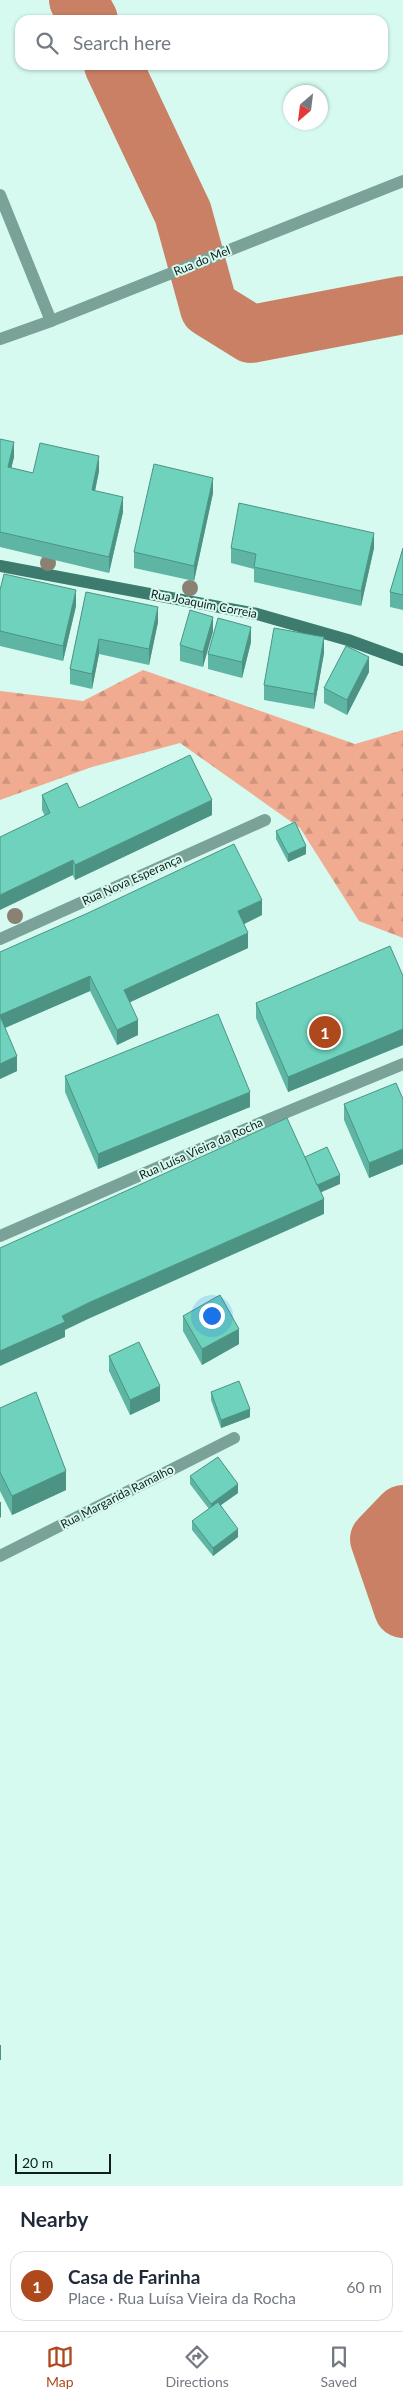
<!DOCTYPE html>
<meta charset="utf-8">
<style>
:root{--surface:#fff;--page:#f2f2f3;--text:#1f2937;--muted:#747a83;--line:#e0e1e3;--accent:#ae481d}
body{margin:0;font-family:Lato,sans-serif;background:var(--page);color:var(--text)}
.compass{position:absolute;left:283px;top:85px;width:45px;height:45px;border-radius:50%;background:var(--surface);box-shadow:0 1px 4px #0004;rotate:208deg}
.scale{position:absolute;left:15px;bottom:12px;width:96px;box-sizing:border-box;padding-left:5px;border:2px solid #101d1a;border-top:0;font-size:14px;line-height:18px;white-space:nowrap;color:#101d1a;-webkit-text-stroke:4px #d6faf0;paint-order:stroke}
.you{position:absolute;left:211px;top:1315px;width:18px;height:18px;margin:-12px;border:4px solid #fff;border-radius:50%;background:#1a73e8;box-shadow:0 0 0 8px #1a73e833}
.badge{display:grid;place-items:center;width:32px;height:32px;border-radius:50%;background:var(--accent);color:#fff;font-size:16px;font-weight:700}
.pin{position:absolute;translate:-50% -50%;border:2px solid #fff;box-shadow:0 1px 5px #0006}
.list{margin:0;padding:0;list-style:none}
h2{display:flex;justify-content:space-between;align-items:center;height:65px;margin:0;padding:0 20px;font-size:21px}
h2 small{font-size:16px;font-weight:400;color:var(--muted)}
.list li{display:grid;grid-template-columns:32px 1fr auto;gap:15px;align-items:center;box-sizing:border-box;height:70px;margin:0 10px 10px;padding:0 10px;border:1px solid var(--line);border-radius:15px}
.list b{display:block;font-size:19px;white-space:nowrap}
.list p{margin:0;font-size:16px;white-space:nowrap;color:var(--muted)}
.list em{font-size:16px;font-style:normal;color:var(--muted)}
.icon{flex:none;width:28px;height:28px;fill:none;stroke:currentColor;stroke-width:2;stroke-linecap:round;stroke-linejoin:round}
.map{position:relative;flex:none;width:403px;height:2186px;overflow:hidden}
.search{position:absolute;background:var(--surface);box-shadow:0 1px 4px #0004;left:15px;right:15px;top:15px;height:55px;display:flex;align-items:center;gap:12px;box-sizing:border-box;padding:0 18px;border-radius:15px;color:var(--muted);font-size:19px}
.sheet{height:145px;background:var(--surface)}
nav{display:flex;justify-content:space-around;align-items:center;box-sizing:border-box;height:70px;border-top:1px solid var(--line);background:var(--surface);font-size:14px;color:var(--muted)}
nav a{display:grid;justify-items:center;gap:2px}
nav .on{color:var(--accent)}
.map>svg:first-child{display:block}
.forest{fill:url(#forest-firs)}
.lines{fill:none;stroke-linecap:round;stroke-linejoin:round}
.river{stroke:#ca8065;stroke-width:58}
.street{stroke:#7ba298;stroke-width:12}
.secondary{stroke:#3d7b6e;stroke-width:12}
.tree{fill:#8b8172}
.wall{fill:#5fb5a3}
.shaded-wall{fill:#4d9384}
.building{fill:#6ed2bd;stroke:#4d9384}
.labels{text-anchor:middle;stroke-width:4;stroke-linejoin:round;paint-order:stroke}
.street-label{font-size:12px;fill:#101d1a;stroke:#d6faf0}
</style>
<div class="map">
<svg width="403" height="2186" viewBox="0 0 403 2186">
<defs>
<pattern id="forest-firs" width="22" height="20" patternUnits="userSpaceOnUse" patternTransform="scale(1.25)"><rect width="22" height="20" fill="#f1ab91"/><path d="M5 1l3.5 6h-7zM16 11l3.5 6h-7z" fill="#ce937c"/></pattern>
</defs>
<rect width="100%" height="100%" fill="#d6faf0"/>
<!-- forest -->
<path class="forest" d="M143,670L355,744L403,730V938L359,921L300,828L180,743L92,767L0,800V691L83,701Z"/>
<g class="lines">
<!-- river -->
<g class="river">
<path d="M78,0L89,20"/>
<path d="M113,65L183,213L209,308L251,334L403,305"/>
<path d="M403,1514L379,1539L403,1609"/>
</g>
<!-- street -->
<g class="street">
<path d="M0,195L51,321"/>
<path d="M0,339L51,321L403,181"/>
<path d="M0,939L265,820"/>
<path d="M0,1236L265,1121L403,1064"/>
<path d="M0,1556L234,1438"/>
</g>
<!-- secondary -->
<path class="secondary" d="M0,566L257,614L348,640L403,660"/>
</g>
<!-- trees -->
<g class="tree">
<circle cx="48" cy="563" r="8"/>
<circle cx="190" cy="588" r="8"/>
<circle cx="15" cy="916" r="8"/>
</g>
<!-- wall -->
<g class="wall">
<path d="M0,439L14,457L11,468L33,473L99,471L95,491L123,512L109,573L0,547Z"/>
<path d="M213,493L194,581L134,568V552Z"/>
<path d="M231,548H374L361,606L254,582V569L231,563Z"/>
<path d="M403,548V610L390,607V592Z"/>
<path d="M0,590L76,606L63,661L0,646Z"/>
<path d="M86,592L158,622L149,665L99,654L92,689L70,684V669Z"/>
<path d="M213,617L203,667L180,661V645Z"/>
<path d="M251,642L242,678L208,669V654Z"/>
<path d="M324,653L314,709L264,700V685Z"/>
<path d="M369,672L347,715L324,703V688Z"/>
<path d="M42,795L79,808L212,815L75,880L42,810Z"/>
<path d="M276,831L306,854L288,862L276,839Z"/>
<path d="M262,915L244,924L248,948L130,1002L138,1035L117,1045L90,991L5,1028L17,1071L0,1079V952Z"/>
<path d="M403,976V1045L288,1092L256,1018V1003Z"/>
<path d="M65,1076L250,1107L98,1169L65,1092Z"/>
<path d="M403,1099V1164L369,1178L344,1120V1104Z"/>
<path d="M183,1316L239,1344L202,1365L183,1331Z"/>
<path d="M109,1356L160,1401L130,1415L109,1371Z"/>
<path d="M211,1392L250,1417L221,1428L211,1400Z"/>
<path d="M0,1408L66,1490L12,1515L0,1491Z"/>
<path d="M190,1476L238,1493L221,1505L238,1537L213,1556L192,1530V1521L209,1509L190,1484Z"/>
</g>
<!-- shaded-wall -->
<g class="shaded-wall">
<path d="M14,442V457L8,482V467Z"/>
<path d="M99,456V471L92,505V490Z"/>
<path d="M213,478V493L194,581V566Z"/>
<path d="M123,497V512L109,573V557Z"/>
<path d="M374,533V548L361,606V591Z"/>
<path d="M76,590V606L63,661V646Z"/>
<path d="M158,607V622L149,665V649Z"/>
<path d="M213,617V632L203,667V652Z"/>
<path d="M251,627V642L242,678V662Z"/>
<path d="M324,637V653L314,709V694Z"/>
<path d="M99,639V654L92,689V674Z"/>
<path d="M369,657V672L347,715V700Z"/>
<path d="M212,800V815L75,880V865Z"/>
<path d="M306,846V854L288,862V854Z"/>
<path d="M73,860V875L0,910V895Z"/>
<path d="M262,900V915L238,927V911Z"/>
<path d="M248,933V948L124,1005V990Z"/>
<path d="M90,976V991L0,1030V1015Z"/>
<path d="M138,1020V1035L117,1045V1030Z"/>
<path d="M403,1029V1045L288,1092V1077Z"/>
<path d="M17,1056V1071L0,1079V1064Z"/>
<path d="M250,1092V1107L98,1169V1154Z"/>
<path d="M403,1149V1164L369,1178V1163Z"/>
<path d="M340,1175V1184L315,1195V1186Z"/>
<path d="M324,1199V1214L88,1319L65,1330V1337L0,1366V1351L62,1316L88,1303Z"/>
<path d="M239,1329V1344L202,1365V1349Z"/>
<path d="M160,1386V1401L130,1415V1400Z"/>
<path d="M250,1409V1417L221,1428V1420Z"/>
<path d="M66,1471V1490L12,1515V1496Z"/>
<path d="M238,1484V1493L211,1512V1504Z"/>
<path d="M0,1502H1V1517L0,1518Z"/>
<path d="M238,1529V1537L213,1556V1548Z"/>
<rect x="0" y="2045" width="1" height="15"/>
</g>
<!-- building -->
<g class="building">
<path d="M0,439L14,442L8,467L33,473L40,443L99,456L92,490L123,497L109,557L0,532Z"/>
<path d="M154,464L213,478L194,566L134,552Z"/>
<path d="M239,503L374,533L361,591L254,567L256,554L231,548Z"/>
<path d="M403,548V595L390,592Z"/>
<path d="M4,574L76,590L63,646L0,631V590Z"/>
<path d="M86,592L158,607L149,649L99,639L92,674L70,669Z"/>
<path d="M190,610L213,617L203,652L180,645Z"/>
<path d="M218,618L251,627L242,662L208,654Z"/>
<path d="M274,628L324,637L314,694L264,685Z"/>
<path d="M346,646L369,657L347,700L324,688Z"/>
<path d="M190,755L212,800L75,865L73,860L0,895V837L50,813L42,795L67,783L79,808Z"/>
<path d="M295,822L306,846L288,854L276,831Z"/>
<path d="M234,844L262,900L238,911L248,933L124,990L138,1020L117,1030L90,976L0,1015V952L88,913Z"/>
<path d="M390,946L403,976V1029L288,1077L256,1003Z"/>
<path d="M218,1014L250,1092L98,1154L65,1076Z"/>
<path d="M0,1016L17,1056L0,1064Z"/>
<path d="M396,1083L403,1099V1149L369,1163L344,1104Z"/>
<path d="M287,1118L324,1199L88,1303L62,1316L65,1322L0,1351V1248Z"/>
<path d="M327,1147L340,1175L317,1185L305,1157Z"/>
<path d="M220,1295L239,1329L202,1349L183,1316Z"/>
<path d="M139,1342L160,1386L130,1400L109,1356Z"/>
<path d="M239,1381L250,1409L221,1420L211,1392Z"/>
<path d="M36,1392L66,1471L12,1496L0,1472V1408Z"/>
<path d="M218,1457L238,1484L211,1504L190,1476Z"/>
<path d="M218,1502L238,1529L213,1548L192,1521Z"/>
</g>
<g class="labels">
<!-- street labels -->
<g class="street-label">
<text transform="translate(202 261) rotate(-22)" y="4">Rua do Mel</text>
<text transform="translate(204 604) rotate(11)" y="4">Rua Joaquim Correia</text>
<text transform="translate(132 880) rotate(-24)" y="4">Rua Nova Esperança</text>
<text transform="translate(201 1149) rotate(-24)" y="4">Rua Luísa Vieira da Rocha</text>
<text transform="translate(117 1497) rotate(-27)" y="4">Rua Margarida Ramalho</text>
</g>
</g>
</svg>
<svg class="compass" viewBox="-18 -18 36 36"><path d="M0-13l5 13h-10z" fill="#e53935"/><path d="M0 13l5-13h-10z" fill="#747a83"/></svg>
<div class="scale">20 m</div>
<div class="you"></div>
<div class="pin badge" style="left:325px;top:1032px">1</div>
<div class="search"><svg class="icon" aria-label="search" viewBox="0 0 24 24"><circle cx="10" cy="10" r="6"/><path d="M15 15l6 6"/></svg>Search here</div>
</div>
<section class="sheet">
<h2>Nearby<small></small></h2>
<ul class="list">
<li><span class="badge">1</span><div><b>Casa de Farinha</b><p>Place · Rua Luísa Vieira da Rocha</p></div><em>60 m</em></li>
</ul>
</section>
<nav>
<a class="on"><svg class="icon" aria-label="map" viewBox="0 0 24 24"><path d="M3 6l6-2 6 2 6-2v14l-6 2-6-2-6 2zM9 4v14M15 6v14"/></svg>Map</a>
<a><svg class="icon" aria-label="directions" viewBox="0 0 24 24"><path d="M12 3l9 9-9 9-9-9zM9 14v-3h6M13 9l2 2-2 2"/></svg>Directions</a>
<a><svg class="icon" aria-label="saved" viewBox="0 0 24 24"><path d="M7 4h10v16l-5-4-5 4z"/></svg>Saved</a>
</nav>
